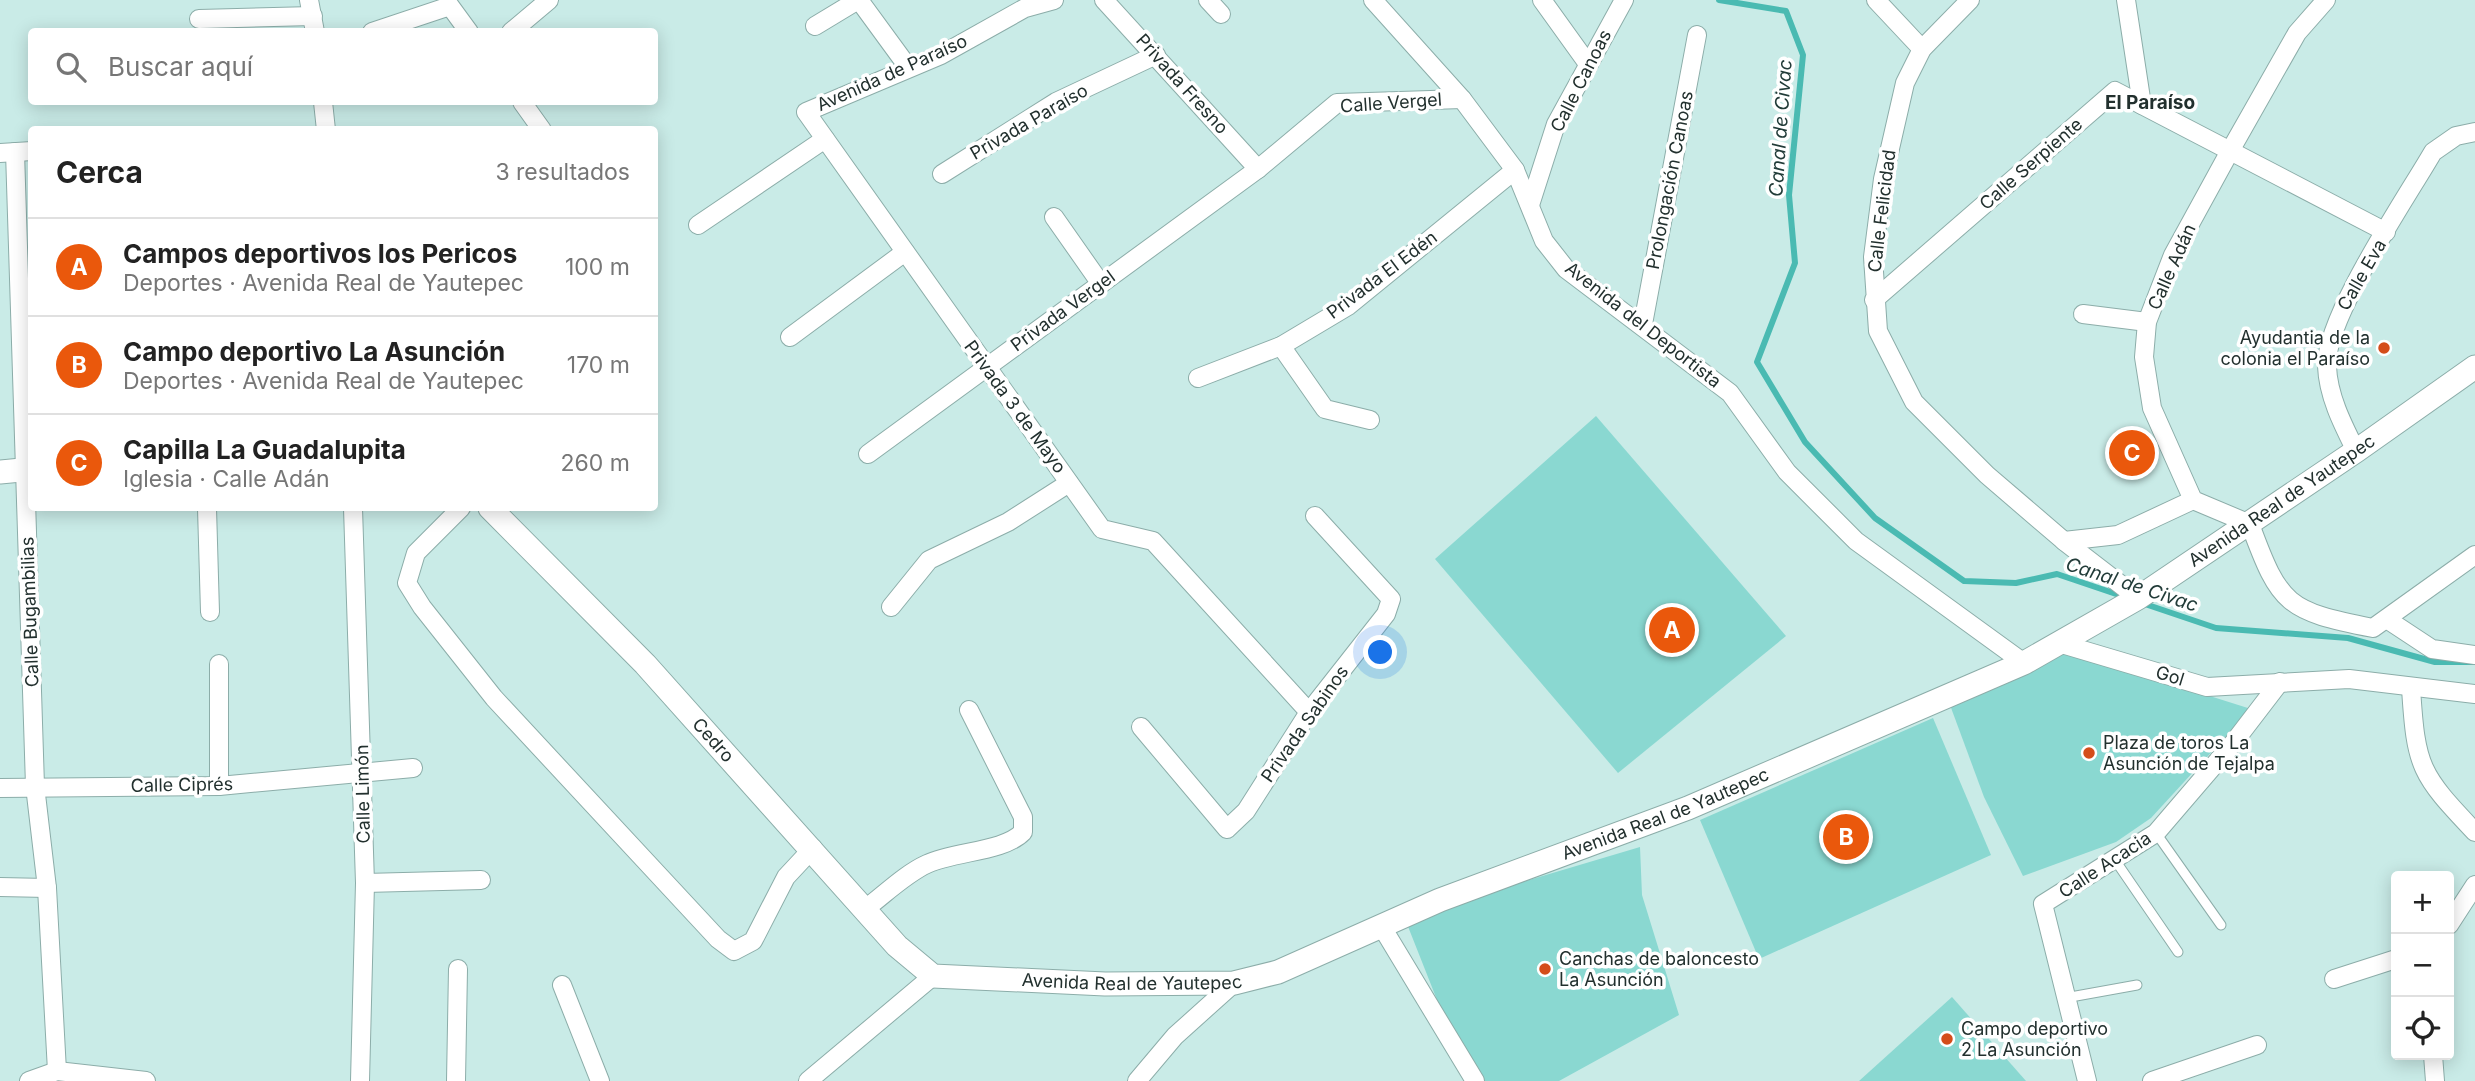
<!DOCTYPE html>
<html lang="es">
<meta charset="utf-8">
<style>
:root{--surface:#fff;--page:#f6f6f6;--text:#222;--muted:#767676;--line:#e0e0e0;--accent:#ea580c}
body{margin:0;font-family:Inter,sans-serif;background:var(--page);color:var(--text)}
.controls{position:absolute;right:21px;bottom:21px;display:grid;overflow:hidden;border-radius:7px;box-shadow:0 4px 18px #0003}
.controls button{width:63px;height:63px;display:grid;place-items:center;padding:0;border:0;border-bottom:2px solid var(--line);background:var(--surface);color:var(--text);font:35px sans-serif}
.you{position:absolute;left:1381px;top:653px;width:24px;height:24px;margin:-18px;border:5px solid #fff;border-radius:50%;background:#1a73e8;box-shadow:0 0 0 10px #1a73e833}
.badge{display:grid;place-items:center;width:46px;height:46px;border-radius:50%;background:var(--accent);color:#fff;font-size:23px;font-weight:700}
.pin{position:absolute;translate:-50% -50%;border:4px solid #fff;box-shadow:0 2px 7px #0006}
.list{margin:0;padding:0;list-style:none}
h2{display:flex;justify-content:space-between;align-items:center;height:91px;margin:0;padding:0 28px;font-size:30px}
h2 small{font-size:23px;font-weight:400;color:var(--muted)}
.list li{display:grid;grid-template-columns:46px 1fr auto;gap:21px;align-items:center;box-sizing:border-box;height:98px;padding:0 28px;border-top:2px solid var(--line)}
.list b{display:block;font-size:26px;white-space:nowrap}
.list p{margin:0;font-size:23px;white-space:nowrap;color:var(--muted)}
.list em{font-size:23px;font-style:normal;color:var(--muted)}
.icon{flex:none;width:38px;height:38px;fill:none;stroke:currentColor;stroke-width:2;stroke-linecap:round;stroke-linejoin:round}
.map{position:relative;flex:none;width:2475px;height:1081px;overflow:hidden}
.search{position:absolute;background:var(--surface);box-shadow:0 4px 18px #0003;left:28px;top:28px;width:630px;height:77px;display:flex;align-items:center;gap:18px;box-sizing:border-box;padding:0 24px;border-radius:7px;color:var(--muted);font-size:26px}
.panel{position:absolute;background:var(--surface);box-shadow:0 4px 18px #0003;left:28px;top:126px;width:630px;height:385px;border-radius:7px}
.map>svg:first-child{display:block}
.green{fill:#8ad8d1}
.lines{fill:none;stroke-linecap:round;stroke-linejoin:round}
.stream{stroke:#4abab2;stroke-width:6}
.service-casing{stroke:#8cada9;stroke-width:11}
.minor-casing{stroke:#8cada9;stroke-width:20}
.tertiary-casing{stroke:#8cada9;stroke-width:25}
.service{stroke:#fff;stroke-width:9}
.minor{stroke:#fff;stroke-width:18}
.tertiary{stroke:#fff;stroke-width:23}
.poi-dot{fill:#d44d1a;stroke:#fff;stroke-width:2.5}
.labels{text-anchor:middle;stroke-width:7;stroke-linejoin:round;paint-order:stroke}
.street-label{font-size:18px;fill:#22302e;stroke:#fff}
.poi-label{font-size:18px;fill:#22302e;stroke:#fff;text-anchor:start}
.neighbourhood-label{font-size:19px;font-weight:bold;fill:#22302e;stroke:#fff}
.water-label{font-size:19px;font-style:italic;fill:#223c39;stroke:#fff}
</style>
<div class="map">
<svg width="2475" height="1081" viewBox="0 0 2475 1081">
<rect width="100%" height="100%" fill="#c9ebe7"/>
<!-- green -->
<g class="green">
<path d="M1596,416L1786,636L1618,773L1435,559Z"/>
<path d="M2064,650L2251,709L2151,818L2116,842L2023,876L1984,797L1950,705Z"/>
<path d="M1933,718L1991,855L1759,959L1700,820Z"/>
<path d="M1640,847L1642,895L1679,1015L1559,1081H1483L1445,1020L1407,924L1492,891Z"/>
<path d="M1952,997L2026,1081H1859Z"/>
</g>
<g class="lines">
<!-- stream -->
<g class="stream">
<path d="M1719,0L1786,11L1803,55L1789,195L1795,263L1757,362L1805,442L1875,518L1964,581L2016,583L2057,574L2125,597"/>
<path d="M2142,603L2216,628L2348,638L2435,662H2473"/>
</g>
<!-- service casing -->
<g class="service-casing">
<g id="service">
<path d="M2156,833L2221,925"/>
<path d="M2115,860L2178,952"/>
<path d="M2065,998L2137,985"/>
</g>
</g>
<!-- minor casing -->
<g class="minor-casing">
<g id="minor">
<path d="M309,0L315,32"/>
<path d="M859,0L908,67"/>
<path d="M1054,0L1025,8L941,55L806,112L1102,529L1153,541L1309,712"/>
<path d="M1104,0L1258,169"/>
<path d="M1208,0L1221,14"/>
<path d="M1373,0L1462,99L1515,170L1544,241L1566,269L1730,393L1787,472L1856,541L2024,663"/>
<path d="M1542,0L1588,64"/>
<path d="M1876,0L1922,49"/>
<path d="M1970,0L1922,49L1905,83L1883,179L1873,257L1878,331L1914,402L1987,475L2064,541L2118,535L2193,500"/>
<path d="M2126,0L2142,105"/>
<path d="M2326,0L2297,33L2230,151L2173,255L2147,322L2144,357L2152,408L2193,500L2250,524C2280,606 2287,611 2373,628L2475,555"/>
<path d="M199,19L313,16"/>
<path d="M815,26L858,0"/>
<path d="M372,32L450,6L469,32"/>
<path d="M511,32L549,0"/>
<path d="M323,102L326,130"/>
<path d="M522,102L542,130"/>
<path d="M15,152L35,786L47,888L57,1071"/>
<path d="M0,153L32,151"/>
<path d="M942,174L1056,102L1156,55"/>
<path d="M1530,205L1556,124L1624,0"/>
<path d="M1054,217L1101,284"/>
<path d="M698,225L825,139"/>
<path d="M1874,300L2115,91L2386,232"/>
<path d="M2083,314L2147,322"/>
<path d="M1643,324L1697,35"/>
<path d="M790,337L905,252"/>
<path d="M1281,346L1325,409L1370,420"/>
<path d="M1198,378L1281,346L1348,306L1515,170"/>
<path d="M2356,451C2343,425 2328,396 2327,366C2324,319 2407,197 2433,152L2456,136L2475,132"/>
<path d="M868,454L1258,169L1337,103L1462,99"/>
<path d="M207,508L210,612"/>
<path d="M353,508L365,883L360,1081"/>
<path d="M461,508L416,553L407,583L422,607L494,698L718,939L734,951L753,941L786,877L813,848"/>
<path d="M2064,541L2138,598"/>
<path d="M891,607L929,560L1008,522L1069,483"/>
<path d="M2388,620L2432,649L2475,655"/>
<path d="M2062,644L2207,687L2349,679L2475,694"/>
<path d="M2411,688C2416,768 2420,774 2475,832"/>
<path d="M1141,727L1227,829L1246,811L1309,712L1386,614L1391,599L1315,516"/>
<path d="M219,786V664"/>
<path d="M0,788L219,786L413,768"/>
<path d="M365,883L481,880"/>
<path d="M0,887L47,888"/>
<path d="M865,909C884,895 905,874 927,864C955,851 1004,852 1023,832V817L969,710"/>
<path d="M2449,925L2475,885"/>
<path d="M1382,927L1475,1081"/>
<path d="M2334,979L2396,959"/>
<path d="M562,985L600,1081"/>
<path d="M2433,1055L2435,1081"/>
<path d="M29,1081L57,1071L146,1081"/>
<path d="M456,1081L458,969"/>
<path d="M808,1081L933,976"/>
<path d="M1137,1081L1175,1036L1234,983"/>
<path d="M2087,1081L2043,904L2156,833L2234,742L2280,682"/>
<path d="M2152,1081L2257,1045"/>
</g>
</g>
<!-- tertiary casing -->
<g class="tertiary-casing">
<g id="tertiary">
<path d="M0,472L32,469"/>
<path id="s1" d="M490,508L645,664L897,946L933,976L1105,984L1234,983L1278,972L1440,900L1688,808L2024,663L2138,598L2356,451L2475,367"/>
</g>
</g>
<!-- service -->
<use href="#service" class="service"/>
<!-- minor -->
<use href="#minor" class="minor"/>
<!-- tertiary -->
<use href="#tertiary" class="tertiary"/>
</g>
<!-- markers -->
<g class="poi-dot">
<circle cx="2384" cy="348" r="7"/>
<circle cx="2089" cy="753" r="7"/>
<circle cx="1545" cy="969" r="7"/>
<circle cx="1947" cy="1039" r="7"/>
</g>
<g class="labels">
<!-- street labels -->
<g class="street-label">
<text transform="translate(892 73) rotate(-24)" y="6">Avenida de Paraíso</text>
<text transform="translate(1581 81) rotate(-63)" y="6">Calle Canoas</text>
<text transform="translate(1182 84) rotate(48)" y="6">Privada Fresno</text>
<text transform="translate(1391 103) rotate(-4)" y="6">Calle Vergel</text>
<text transform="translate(1029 122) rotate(-30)" y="6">Privada Paraíso</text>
<text transform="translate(2031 164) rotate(-41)" y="6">Calle Serpiente</text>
<text transform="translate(1670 180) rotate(-79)" y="6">Prolongación Canoas</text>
<text transform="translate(1882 211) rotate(-83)" y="6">Calle Felicidad</text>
<text transform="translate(2172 267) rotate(-66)" y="6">Calle Adán</text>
<text transform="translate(1382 275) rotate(-37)" y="6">Privada El Edén</text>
<text transform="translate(2362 275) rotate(-60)" y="6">Calle Eva</text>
<text transform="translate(1063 311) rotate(-36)" y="6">Privada Vergel</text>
<text transform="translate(1643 325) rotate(38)" y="6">Avenida del Deportista</text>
<text transform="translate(1015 407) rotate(54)" y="6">Privada 3 de Mayo</text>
<text dy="6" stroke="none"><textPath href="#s1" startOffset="2104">Avenida Real de Yautepec</textPath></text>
<text transform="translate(30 612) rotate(-92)" y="6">Calle Bugambilias</text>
<text transform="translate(2170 676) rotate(17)" y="6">Gol</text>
<text transform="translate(1305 724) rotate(-55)" y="6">Privada Sabinos</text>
<text dy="6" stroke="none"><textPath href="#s1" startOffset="322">Cedro</textPath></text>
<text transform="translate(182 785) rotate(-1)" y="6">Calle Ciprés</text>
<text transform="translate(363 794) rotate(-91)" y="6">Calle Limón</text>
<text dy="6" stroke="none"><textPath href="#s1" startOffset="1410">Avenida Real de Yautepec</textPath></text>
<text transform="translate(2105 865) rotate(-33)" y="6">Calle Acacia</text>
<text dy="6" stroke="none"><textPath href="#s1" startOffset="844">Avenida Real de Yautepec</textPath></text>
</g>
<!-- poi labels -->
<g class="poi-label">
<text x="2370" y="344" text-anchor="end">Ayudantia de la<tspan x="2370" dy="21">colonia el Paraíso</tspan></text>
<text x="2103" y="749">Plaza de toros La<tspan x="2103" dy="21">Asunción de Tejalpa</tspan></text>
<text x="1559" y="965">Canchas de baloncesto<tspan x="1559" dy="21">La Asunción</tspan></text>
<text x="1961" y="1035">Campo deportivo<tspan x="1961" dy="21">2 La Asunción</tspan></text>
</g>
<!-- neighbourhood labels -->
<g class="neighbourhood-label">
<text x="2150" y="109">El Paraíso</text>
</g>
<!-- water labels -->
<g class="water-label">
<text transform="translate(1780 128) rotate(-86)" y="7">Canal de Civac</text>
<text transform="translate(2132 584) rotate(18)" y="7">Canal de Civac</text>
</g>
</g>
</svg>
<div class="controls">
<button>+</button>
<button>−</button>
<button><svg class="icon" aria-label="locate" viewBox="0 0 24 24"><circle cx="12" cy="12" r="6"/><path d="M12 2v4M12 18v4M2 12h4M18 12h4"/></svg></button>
</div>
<div class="you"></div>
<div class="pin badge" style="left:1672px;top:630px">A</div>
<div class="pin badge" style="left:1846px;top:837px">B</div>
<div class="pin badge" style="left:2132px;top:453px">C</div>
<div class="search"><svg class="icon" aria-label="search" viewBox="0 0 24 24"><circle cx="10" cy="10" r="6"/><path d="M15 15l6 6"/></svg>Buscar aquí</div>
<section class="panel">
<h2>Cerca<small>3 resultados</small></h2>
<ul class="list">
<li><span class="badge">A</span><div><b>Campos deportivos los Pericos</b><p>Deportes · Avenida Real de Yautepec</p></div><em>100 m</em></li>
<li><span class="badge">B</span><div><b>Campo deportivo La Asunción</b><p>Deportes · Avenida Real de Yautepec</p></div><em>170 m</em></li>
<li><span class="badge">C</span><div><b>Capilla La Guadalupita</b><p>Iglesia · Calle Adán</p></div><em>260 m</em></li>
</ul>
</section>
</div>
